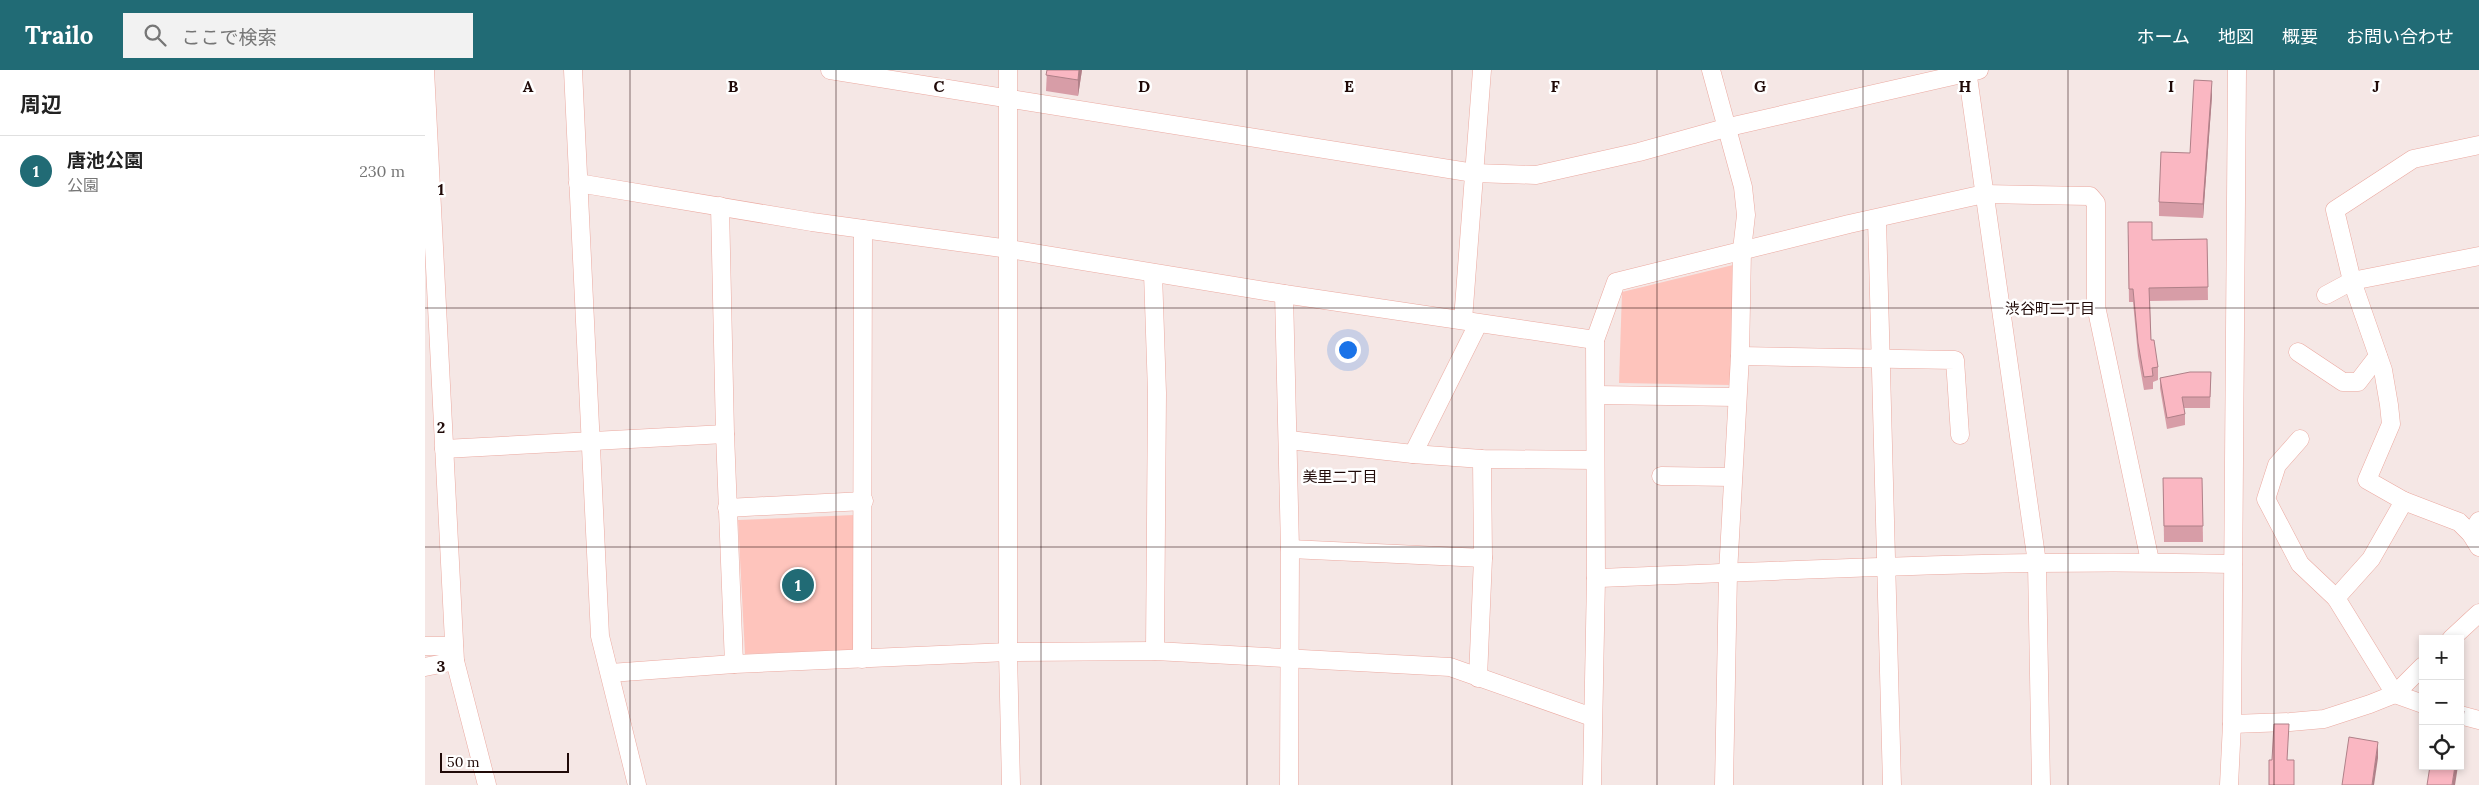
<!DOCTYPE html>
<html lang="ja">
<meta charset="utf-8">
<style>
:root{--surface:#fff;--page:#f2f2f2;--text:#222;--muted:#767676;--line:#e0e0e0;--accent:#216b75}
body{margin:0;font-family:Lora,"Noto Sans JP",serif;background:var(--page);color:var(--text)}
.controls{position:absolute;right:15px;bottom:15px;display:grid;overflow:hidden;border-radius:0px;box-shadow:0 2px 8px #0003}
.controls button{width:45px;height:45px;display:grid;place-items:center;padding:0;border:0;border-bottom:1px solid var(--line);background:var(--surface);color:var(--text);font:25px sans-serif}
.scale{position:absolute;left:15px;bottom:12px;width:129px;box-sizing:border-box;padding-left:5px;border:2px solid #200a08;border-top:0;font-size:14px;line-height:18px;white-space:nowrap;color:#200a08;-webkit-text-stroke:4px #fff;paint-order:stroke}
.you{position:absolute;left:922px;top:279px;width:18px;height:18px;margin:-12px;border:4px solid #fff;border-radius:50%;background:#1a73e8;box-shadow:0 0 0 8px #1a73e833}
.badge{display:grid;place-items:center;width:32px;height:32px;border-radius:50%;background:var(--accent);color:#fff;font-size:16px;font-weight:700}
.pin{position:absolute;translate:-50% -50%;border:2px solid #fff;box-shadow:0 1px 5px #0006}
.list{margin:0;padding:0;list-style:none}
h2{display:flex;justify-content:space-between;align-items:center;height:65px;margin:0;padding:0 20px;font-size:21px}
h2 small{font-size:16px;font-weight:400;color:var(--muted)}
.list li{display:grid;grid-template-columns:32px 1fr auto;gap:15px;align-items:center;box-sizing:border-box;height:70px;padding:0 20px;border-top:1px solid var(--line)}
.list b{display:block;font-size:19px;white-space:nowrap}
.list p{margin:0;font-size:16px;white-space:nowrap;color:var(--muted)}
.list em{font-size:16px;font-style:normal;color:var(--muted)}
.icon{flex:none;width:28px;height:28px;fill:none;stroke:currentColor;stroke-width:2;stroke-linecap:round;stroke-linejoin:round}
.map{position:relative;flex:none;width:2054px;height:715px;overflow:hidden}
header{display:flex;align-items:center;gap:30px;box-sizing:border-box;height:70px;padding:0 25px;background:var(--accent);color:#fff}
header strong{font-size:24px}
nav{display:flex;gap:28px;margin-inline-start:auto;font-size:18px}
.search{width:350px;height:45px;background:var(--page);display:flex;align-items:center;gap:12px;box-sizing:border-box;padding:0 18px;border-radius:0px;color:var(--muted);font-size:19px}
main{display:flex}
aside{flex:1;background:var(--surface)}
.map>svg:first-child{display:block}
.green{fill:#fec4bc}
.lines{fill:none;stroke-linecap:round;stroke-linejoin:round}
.minor-casing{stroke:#eba9a0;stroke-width:19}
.minor{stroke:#fff;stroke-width:18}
.wall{fill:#d79da7}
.shaded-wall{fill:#af8088}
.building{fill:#fab7c2;stroke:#af8088}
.grid{fill:none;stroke:#200a08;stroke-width:1;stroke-opacity:0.55}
.labels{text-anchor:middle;stroke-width:5;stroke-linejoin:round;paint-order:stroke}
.neighbourhood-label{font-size:15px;fill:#200a08;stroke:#fff}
.grid-label{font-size:16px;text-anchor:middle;font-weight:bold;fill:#200a08;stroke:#fff;stroke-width:5;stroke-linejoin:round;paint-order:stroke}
</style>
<header>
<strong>Trailo</strong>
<div class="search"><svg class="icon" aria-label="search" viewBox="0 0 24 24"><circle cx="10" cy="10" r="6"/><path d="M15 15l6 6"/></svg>ここで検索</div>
<nav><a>ホーム</a><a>地図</a><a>概要</a><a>お問い合わせ</a></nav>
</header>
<main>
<aside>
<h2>周辺<small></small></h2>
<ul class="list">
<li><span class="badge">1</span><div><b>唐池公園</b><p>公園</p></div><em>230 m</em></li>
</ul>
</aside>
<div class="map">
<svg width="2054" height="715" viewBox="0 0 2054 715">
<rect width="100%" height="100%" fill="#f5e7e5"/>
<!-- green -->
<g class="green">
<path d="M1308,195L1305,315L1194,313L1197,222Z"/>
<path d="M429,445L428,580L320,584L313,450Z"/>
</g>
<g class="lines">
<!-- minor casing -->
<g class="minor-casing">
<g id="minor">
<path d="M0,0L30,591L62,715"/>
<path d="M148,0L175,566L212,715"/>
<path d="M405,0L1049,103L1111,105L1214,82L1304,57L1554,0"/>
<path d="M583,0V582L586,715"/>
<path d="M1286,0L1318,117L1321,145L1317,180L1315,286L1303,503L1299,715"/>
<path d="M1542,0L1612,493L1616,715"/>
<path d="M2054,75L1988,89L1910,140L1927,211L1958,300L1964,335L1966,354L1942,410L1979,431L2034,452L2046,464L2054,451"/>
<path d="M153,113L387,152L584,179L859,224L1170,270"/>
<path d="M295,136L300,364L309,594"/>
<path d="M1452,149L1467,715"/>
<path d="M728,203L732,323L730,581"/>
<path d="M859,224L865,479L864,715"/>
<path d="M1901,225L1927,211L2054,186"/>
<path d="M1038,250L1057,0"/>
<path d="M1873,282L1918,312H1933L1953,286"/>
<path d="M1315,286L1530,290L1535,365"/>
<path d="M1171,325L1312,327"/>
<path d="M1875,369L1852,395L1841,429L1875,494L1911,528"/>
<path d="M864,370L988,384L1057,389L1170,390"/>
<path d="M19,379L300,364"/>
<path d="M988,384L1053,254"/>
<path d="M1236,406L1308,407"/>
<path d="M1979,431L1946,489L1911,528L1970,624L1998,634"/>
<path d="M302,438L439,431"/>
<path d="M2046,464L2054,477"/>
<path d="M865,479L1058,488"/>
<path d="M1171,508C1383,500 1596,488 1808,494"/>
<path d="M2026,569L2054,543"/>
<path d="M0,576H29"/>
<path d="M437,589L438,159"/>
<path d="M0,597L30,591"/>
<path d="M185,603L309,594L583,582L730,581L1025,597L1167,647"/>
<path d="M1053,608L1058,488L1057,389"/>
<path d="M2035,645L2054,650"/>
<path d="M1807,654L1865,652L1899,649L1945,634L1970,624L1998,596"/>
<path d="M1167,715L1171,508L1170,270L1191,212L1424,154L1559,124L1665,126L1671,133V236L1725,491"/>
<path d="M1804,715L1807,654L1812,0"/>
</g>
</g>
<!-- minor -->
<use href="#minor" class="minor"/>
</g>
<!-- wall -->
<g class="wall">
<path d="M622,0H657L653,26L621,21Z"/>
<path d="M1787,26L1778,148L1734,146V132L1765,83Z"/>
<path d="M1703,165L1727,170L1782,169L1783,230L1725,231L1726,270L1733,297V310L1728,312V319L1719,320L1713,286L1708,232H1704Z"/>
<path d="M1786,302L1785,338H1759L1760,344V355L1742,359L1735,318V308Z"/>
<path d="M1738,408H1777L1778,472H1739Z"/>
</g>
<!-- shaded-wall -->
<g class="shaded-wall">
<path d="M654,0H657L653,26V10Z"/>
<path d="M1787,11V26L1778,148V134Z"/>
<path d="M2039,641V657L2035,682V666Z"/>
<path d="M1953,672V688L1949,715H1947Z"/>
<path d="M2030,696H2033L2030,715H2027Z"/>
</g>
<!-- building -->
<g class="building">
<path d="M622,0H654L653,10L621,5Z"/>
<path d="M1769,10L1787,11L1778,134L1734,132L1736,82L1765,83Z"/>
<path d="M1703,152H1727V170L1782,169L1783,217L1724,218L1726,270H1729L1733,297L1727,298L1728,306L1719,307L1713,273L1708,219H1704Z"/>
<path d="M1765,302H1786L1785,327H1757L1760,344L1742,348L1735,308Z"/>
<path d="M1738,408H1777L1778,456H1739Z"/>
<path d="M2035,639L2039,641L2035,666Z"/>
<path d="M1849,654H1864L1862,690H1869V715H1844V690H1847Z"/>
<path d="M1924,667L1953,672L1947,715H1917Z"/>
<path d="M2005,696H2030L2027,715H2002Z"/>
</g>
<!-- grid -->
<path class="grid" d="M205,0V715M411,0V715M616,0V715M822,0V715M1027,0V715M1232,0V715M1438,0V715M1643,0V715M1849,0V715M0,238H2054M0,477H2054"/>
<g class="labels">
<!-- neighbourhood labels -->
<g class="neighbourhood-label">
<text x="1625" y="244">渋谷町二丁目</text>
<text x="915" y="412">美里二丁目</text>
</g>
</g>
<g class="grid-label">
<text x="103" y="22">A</text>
<text x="308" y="22">B</text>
<text x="514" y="22">C</text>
<text x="719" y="22">D</text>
<text x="924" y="22">E</text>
<text x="1130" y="22">F</text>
<text x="1335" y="22">G</text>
<text x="1540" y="22">H</text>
<text x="1746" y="22">I</text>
<text x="1951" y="22">J</text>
<text x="16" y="125">1</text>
<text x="16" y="363">2</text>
<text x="16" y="602">3</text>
</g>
</svg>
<div class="controls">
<button>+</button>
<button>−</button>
<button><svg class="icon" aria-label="locate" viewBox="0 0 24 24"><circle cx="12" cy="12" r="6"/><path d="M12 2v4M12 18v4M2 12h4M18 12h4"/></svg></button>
</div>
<div class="scale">50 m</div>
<div class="you"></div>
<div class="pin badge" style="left:373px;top:515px">1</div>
</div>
</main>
